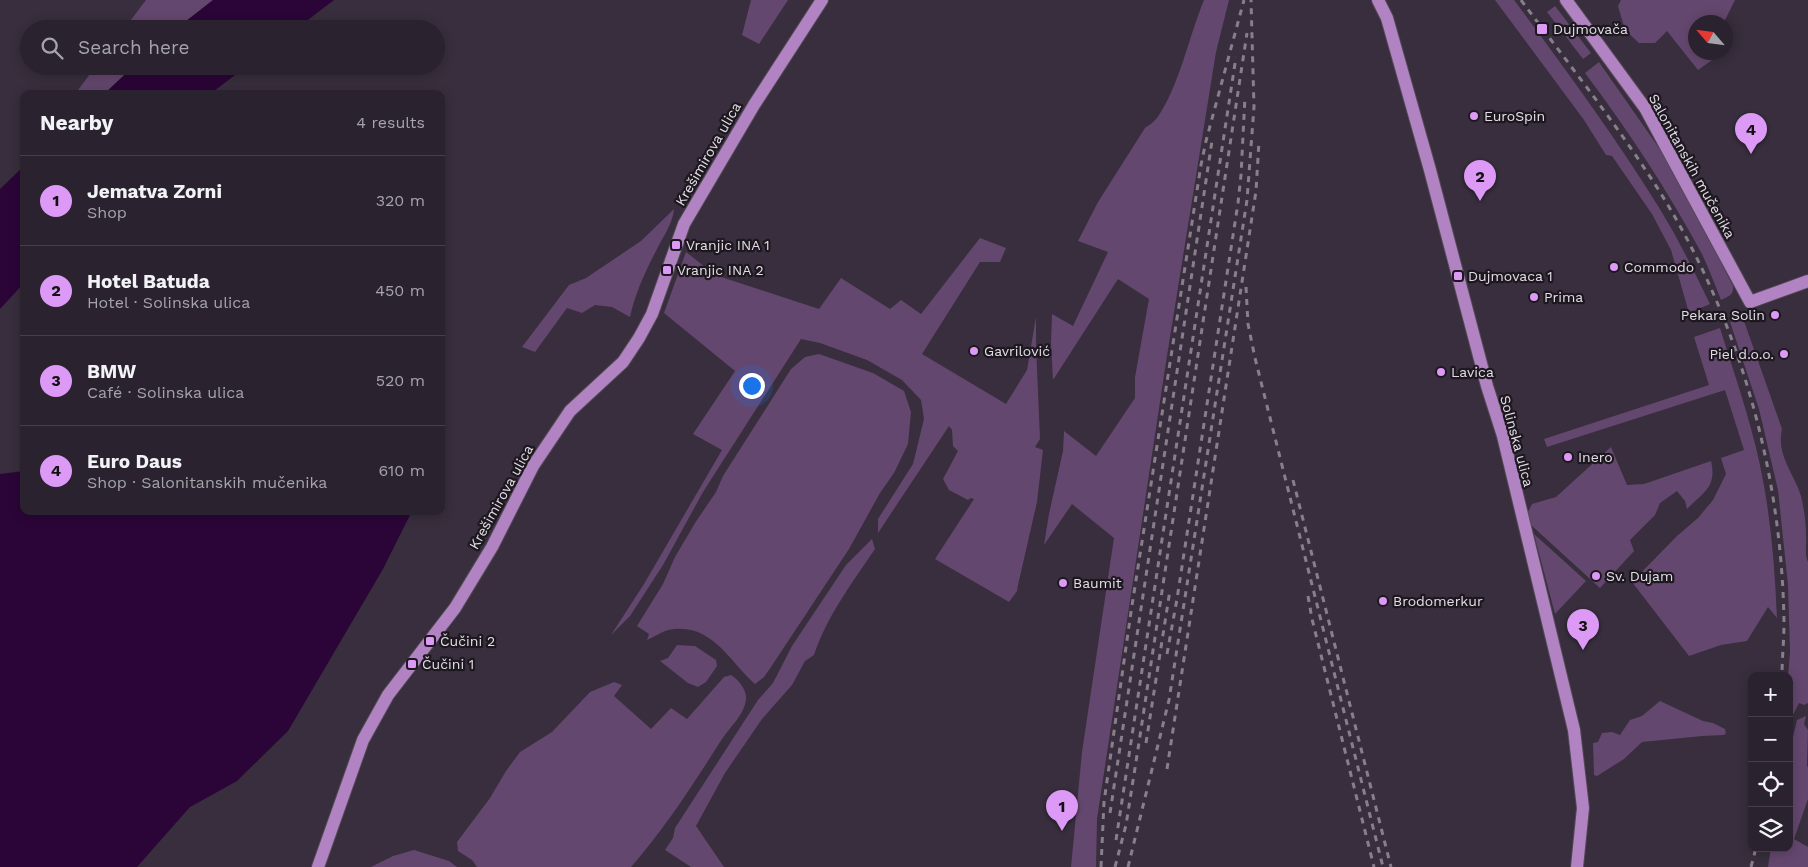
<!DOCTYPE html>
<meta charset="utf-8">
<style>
:root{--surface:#2a222e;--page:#362f3a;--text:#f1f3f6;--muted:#a5a4aa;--line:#463f4a;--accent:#dc99f5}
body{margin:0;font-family:"Work Sans",sans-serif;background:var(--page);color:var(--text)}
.controls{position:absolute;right:15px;bottom:15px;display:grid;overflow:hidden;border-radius:10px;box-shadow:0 2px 12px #0003}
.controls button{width:45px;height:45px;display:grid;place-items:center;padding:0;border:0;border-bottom:1px solid var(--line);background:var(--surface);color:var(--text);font:25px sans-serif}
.compass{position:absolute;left:1688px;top:15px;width:45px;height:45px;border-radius:50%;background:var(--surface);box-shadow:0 2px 12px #0003;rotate:298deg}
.you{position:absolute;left:751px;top:385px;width:18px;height:18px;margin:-12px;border:4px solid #fff;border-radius:50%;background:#1a73e8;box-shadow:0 0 0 8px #1a73e833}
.badge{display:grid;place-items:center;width:32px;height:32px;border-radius:50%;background:var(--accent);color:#111;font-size:16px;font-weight:700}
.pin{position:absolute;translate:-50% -41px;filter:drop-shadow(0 1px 2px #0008)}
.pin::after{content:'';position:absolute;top:26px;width:18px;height:15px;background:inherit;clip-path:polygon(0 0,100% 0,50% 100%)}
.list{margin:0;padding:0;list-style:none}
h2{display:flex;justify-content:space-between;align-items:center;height:65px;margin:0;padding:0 20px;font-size:21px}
h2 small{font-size:16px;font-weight:400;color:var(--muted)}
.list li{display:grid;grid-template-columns:32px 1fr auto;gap:15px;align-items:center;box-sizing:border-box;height:90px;padding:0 20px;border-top:1px solid var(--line)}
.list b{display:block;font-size:19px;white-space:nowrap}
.list p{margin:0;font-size:16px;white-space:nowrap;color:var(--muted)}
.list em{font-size:16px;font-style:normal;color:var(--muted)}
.icon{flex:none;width:28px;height:28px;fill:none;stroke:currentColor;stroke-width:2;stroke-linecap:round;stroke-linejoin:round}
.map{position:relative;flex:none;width:1808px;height:867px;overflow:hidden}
.search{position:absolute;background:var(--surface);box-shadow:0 2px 12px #0003;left:20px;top:20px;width:425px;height:55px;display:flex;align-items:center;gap:12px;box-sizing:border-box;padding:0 18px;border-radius:28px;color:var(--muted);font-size:19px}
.panel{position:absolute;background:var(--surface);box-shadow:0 2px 12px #0003;left:20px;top:90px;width:425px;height:425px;border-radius:10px}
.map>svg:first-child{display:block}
.green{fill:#64476e}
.water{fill:#2b0537}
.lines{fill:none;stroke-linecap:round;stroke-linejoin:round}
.major-casing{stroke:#534a56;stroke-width:14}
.major{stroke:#b283c3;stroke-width:12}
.rail{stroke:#887f8c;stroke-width:3;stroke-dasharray:6 6;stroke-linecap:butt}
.poi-dot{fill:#dc99f5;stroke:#1d181f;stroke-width:2}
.labels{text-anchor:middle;stroke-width:4.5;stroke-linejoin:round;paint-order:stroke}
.poi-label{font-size:14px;fill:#e4dde7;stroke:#1d181f;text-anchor:start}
.street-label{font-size:14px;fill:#e4dde7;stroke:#1d181f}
</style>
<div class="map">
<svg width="1808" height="867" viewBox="0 0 1808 867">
<rect width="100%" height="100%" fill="#382e3d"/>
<!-- green -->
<g class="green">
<path d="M146,0H213L176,29H124Z"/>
<path d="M751,0H788L759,44L742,35Z"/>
<path d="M1204,0H1229L1216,52L1166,362L1097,819L1096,867H1071L1082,752L1114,538L1072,504L1044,545L1049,514L1063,451L1064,431L1096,456L1135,398V377L1149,299L1118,279L1053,380L1051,343L1052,314L1073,326L1108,252L1078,241L1098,202L1145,128C1149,125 1154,122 1157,118C1179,87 1189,36 1204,0Z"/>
<path d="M1495,0H1514C1564,67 1614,135 1658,206C1678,238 1694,271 1710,304L1689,313L1671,250L1652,214L1612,156L1606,155L1584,120Z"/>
<path d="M1621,0H1735L1724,22H1696V52L1707,53L1712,60L1698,70L1667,31L1655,43H1639L1625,30L1618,6Z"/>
<path d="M1555,6L1591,53L1583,59L1547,12Z"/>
<path d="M1599,62L1659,148L1683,189L1733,286C1734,295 1729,296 1721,300C1715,285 1709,269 1702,254C1668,191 1628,130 1585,73Z"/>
<path d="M96,66H134L104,94H75Z"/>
<path d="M674,209C673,224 662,238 656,251C645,272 635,294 630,317L612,307L595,305L582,313L567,308L535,352L522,347L569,285L586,278L641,241Z"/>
<path d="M980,238L1006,248L1000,262H980L922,354L1006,404L1027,370L1036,317V345L1040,439L1035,447L1043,450L1037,502L1018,585L1017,591L1009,602L935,559L974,499L971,498L968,500L949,490L943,479L958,451L953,446L952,430L949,426L878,533V519L913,464L924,419L921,400L902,380L867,360L820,343L801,339L703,492L663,565L630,616L611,635L644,584L722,450L693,434L735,371L664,313L686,252L715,275L819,309L841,278L890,309L901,300L921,314Z"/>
<path d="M1734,321H1744L1782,429C1776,455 1794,473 1801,496C1804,508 1806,523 1806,535C1807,545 1804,553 1808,562V703L1804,705L1799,703L1789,723V676H1788L1790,652L1788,585L1778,490L1759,409L1730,322Z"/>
<path d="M1720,328C1736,380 1755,432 1764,486C1772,530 1775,574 1777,618L1768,607L1747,641L1721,645L1689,656L1632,582L1677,536L1698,518L1713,500L1726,474L1721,458L1744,450L1725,390L1547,447L1544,439L1709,385L1694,337Z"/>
<path d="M819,354L873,373L904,391L911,412L908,444L894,473L880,493L849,549L771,667L764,677L755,684C729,661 711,621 668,630C661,632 654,637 647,640L649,634L637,626L663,584L675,557L695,523L716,492L723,476L791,369L805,357Z"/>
<path d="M1611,447L1627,485L1644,484L1711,461C1717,487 1704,492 1687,509L1685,501L1677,491L1660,503L1655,515L1630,540L1634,551L1600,588L1531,525L1528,512L1532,504L1556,497Z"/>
<path d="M1534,534L1586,581L1555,614Z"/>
<path d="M872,539L875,549C852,583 827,616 814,655L805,661L792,685L762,719L725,773L696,826L724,867H691L665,850L673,838L675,828L758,700L773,683L792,646L846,565Z"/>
<path d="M677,645L695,646L716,660L717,666L706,682L698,687L688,683L660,661L668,658Z"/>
<path d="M731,675C739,680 747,690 746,700C744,715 730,727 722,739C694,783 666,827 631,867H477L472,860L458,851L457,842L490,798L506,771L520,752L552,732L590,692L614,682L622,685L614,696L651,729L671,708L687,719L724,677Z"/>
<path d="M1660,701L1703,721L1713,723L1725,729L1726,733L1724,735L1702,736L1642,742L1624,759L1597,776L1594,775L1593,743L1598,742L1602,733L1612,732L1620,735L1630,720L1642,716Z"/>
<path d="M1806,716L1804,724L1808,730L1807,766L1808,767V799L1794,839L1808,847V867H1768L1771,848H1789V753L1797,720Z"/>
<path d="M414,850L449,861L457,867H371L393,856Z"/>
</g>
<!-- water -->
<g class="water">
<path d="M213,0H334L296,29H176Z"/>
<path d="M134,66H247L210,94H104Z"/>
<path d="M24,166V283L0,309V189Z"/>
<path d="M24,471V511H412L383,569L288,731L237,781L190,807L137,867H0V474Z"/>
</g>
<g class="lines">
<!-- major casing -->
<g class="major-casing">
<g id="major">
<path d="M1378,0L1387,18L1430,170L1487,386L1503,436L1574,730L1583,808L1577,867"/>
<path d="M1566,0L1645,108L1750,302L1808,281"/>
<path d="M318,867L363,740L388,695L455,608L492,547L533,466L570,411L623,362L639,338L652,314L684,224L754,105L822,0"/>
</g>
</g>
<!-- major -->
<use href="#major" class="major"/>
<!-- rail -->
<g class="rail">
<path d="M1521,0C1567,62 1616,123 1658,189C1739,317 1782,472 1784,623C1784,640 1782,658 1782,676"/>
<path d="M1246,287L1248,324L1255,358L1383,867"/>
<path d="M1293,480L1391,867"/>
<path d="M1308,596L1312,619L1374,867"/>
<path d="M1167,654L1177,599L1238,203L1241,175L1245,97"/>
<path d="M1146,743L1170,590"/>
<path d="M1167,769L1256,191L1259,141"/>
<path d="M1110,813L1212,141"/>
<path d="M1116,840L1236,57"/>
<path d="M1101,867L1104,802L1131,612L1201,165L1206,141L1244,0"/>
<path d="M1115,867L1126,825L1138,749L1247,33"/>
<path d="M1128,867L1169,700L1247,200L1254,107L1251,0"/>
<path d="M1751,867L1756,848"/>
</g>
</g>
<!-- markers -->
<g class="poi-dot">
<rect x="1536" y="23" width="12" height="12" rx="2.5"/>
<circle cx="1474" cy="116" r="5"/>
<rect x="671" y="240" width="10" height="10" rx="2.5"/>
<circle cx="1614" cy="267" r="5"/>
<rect x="662" y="265" width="10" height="10" rx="2.5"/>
<rect x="1453" y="271" width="10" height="10" rx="2.5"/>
<circle cx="1534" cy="297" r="5"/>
<circle cx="1775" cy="315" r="5"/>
<circle cx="974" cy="351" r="5"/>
<circle cx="1784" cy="354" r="5"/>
<circle cx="1441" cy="372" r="5"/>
<circle cx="1568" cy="457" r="5"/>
<circle cx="1596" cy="576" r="5"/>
<circle cx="1063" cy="583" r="5"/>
<circle cx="1383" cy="601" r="5"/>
<rect x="425" y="636" width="10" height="10" rx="2.5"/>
<rect x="407" y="659" width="10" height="10" rx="2.5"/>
</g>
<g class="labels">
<!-- poi labels -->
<g class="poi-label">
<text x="1553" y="34">Dujmovača</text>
<text x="1484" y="121">EuroSpin</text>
<text x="686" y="250">Vranjic INA 1</text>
<text x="1624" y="272">Commodo</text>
<text x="677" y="275">Vranjic INA 2</text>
<text x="1468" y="281">Dujmovaca 1</text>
<text x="1544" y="302">Prima</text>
<text x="1765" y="320" text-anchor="end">Pekara Solin</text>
<text x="984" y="356">Gavrilović</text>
<text x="1774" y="359" text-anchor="end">Piel d.o.o.</text>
<text x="1451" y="377">Lavica</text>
<text x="1578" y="462">Inero</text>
<text x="1606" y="581">Sv. Dujam</text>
<text x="1073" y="588">Baumit</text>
<text x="1393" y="606">Brodomerkur</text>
<text x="440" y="646">Čučini 2</text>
<text x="422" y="669">Čučini 1</text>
</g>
<!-- street labels -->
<g class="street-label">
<text transform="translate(708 154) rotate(-60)" y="5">Krešimirova ulica</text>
<text transform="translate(1692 166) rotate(61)" y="5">Salonitanskih mučenika</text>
<text transform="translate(1517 441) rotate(75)" y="5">Solinska ulica</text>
<text transform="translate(501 497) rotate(-61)" y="5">Krešimirova ulica</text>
</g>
</g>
</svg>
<div class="controls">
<button>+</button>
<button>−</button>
<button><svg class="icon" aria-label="locate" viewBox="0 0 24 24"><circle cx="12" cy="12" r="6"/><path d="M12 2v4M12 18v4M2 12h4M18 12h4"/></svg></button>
<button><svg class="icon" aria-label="layers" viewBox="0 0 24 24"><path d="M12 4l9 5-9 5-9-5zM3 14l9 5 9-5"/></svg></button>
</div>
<svg class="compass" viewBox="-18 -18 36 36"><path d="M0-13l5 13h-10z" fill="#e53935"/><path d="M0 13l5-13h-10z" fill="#a5a4aa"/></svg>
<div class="you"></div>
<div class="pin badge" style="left:1062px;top:831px">1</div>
<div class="pin badge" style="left:1480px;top:201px">2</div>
<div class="pin badge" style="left:1583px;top:650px">3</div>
<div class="pin badge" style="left:1751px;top:154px">4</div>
<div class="search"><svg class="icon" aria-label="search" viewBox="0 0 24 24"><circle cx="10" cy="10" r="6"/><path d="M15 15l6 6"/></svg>Search here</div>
<section class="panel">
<h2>Nearby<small>4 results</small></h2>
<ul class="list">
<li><span class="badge">1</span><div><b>Jematva Zorni</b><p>Shop</p></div><em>320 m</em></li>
<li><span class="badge">2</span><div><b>Hotel Batuda</b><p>Hotel · Solinska ulica</p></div><em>450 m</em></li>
<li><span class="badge">3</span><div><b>BMW</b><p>Café · Solinska ulica</p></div><em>520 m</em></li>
<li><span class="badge">4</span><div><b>Euro Daus</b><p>Shop · Salonitanskih mučenika</p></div><em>610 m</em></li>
</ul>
</section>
</div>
